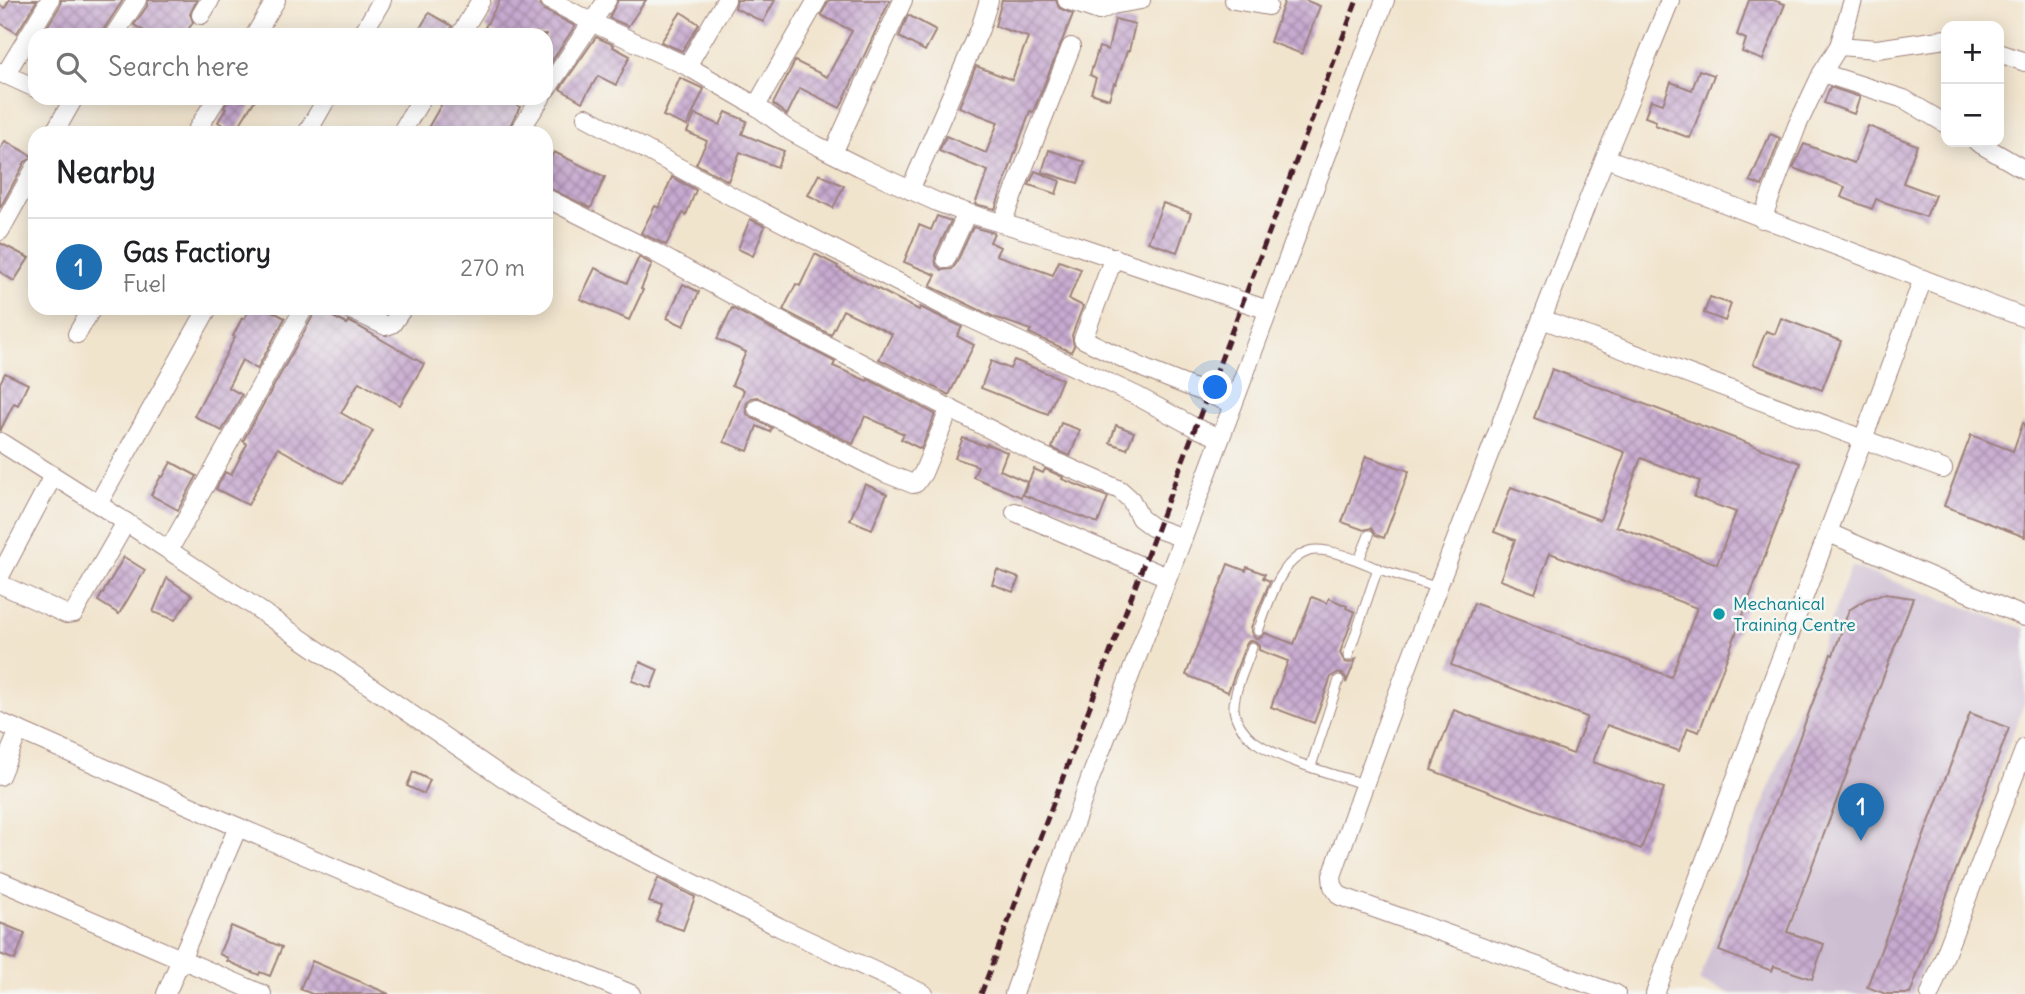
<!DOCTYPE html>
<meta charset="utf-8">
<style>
:root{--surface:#fff;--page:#f2f2f2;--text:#202124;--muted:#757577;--line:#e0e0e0;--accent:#1f6fb2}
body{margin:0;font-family:Delius,sans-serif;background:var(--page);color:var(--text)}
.controls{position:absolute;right:21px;top:21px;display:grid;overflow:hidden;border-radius:14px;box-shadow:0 4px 18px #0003}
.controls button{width:63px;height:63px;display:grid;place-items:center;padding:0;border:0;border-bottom:2px solid var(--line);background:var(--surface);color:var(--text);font:35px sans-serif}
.you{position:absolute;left:1216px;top:388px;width:24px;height:24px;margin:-18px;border:5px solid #fff;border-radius:50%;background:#1a73e8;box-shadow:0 0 0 10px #1a73e833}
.badge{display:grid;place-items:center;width:46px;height:46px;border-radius:50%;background:var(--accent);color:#fff;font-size:23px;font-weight:700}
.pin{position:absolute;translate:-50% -58px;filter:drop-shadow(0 2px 4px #0008)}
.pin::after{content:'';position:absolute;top:37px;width:24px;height:21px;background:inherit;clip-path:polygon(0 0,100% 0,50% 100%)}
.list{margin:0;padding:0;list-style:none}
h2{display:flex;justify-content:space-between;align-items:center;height:91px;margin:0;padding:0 28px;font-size:30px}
h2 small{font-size:23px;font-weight:400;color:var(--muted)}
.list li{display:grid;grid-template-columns:46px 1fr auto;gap:21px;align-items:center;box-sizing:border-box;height:98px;padding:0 28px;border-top:2px solid var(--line)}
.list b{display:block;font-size:26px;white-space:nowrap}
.list p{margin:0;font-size:23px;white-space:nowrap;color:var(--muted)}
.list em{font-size:23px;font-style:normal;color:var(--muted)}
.icon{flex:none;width:38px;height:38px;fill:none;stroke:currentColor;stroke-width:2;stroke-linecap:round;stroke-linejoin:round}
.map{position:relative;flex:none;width:2025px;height:994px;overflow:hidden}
.search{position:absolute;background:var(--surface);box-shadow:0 4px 18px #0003;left:28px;top:28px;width:525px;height:77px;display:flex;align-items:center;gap:18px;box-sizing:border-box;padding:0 24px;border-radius:21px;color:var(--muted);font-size:26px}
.panel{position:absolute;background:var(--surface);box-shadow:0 4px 18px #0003;left:28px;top:126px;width:525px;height:189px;border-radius:21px}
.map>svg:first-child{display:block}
.industrial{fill:#cebed2}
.building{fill:url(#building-cross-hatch);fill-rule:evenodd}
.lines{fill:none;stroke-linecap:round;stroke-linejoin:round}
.lane-casing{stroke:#9e827c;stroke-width:11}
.street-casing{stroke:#9e827c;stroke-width:20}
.lane{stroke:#fff;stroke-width:9}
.street{stroke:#fff;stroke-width:18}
.rail{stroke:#4a1f2b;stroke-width:5;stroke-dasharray:10 5;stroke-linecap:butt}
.culture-dot{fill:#0f9aa8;stroke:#f6f6f2;stroke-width:2.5}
.labels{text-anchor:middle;stroke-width:5;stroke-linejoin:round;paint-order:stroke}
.culture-label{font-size:18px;fill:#0d838f;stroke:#f6f6f2;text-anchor:start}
</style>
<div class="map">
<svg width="2025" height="994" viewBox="0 0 2025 994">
<defs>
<pattern id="building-cross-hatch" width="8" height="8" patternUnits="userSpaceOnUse" patternTransform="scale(1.75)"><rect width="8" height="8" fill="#c7aad0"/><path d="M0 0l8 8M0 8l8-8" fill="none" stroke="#a48aa9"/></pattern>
</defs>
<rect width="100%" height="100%" fill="#f6f6f2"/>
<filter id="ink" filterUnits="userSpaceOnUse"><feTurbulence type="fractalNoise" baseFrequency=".0143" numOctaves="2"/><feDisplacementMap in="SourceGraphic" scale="14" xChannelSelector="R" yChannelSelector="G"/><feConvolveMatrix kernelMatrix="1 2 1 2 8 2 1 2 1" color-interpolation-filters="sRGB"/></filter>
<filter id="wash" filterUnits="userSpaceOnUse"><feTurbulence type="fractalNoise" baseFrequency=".00686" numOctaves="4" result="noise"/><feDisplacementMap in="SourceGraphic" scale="28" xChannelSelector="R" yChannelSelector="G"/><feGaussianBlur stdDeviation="1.57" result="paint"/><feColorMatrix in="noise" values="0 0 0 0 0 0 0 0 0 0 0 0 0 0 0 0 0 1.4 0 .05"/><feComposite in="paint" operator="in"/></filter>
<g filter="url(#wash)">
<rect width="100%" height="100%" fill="#f1e4cd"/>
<!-- industrial -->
<path class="industrial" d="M1851,566L2025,629V701L1913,994H1732L1699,981Z"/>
<g id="blocks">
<!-- building -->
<g class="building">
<path d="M9,0H37L17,33L0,23V5L5,8Z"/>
<path d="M61,0H123L104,29L103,35H42L60,6Z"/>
<path d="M148,0H197L190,14L193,22L185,35H151L134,25L147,6Z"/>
<path d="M500,0H539L540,5L544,10L575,26L546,70V35H499L485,27Z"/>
<path d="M618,0H646L628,26L609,18Z"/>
<path d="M737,0H775L763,22L735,8Z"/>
<path d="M829,0H890L840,108L800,88L787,115L773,104L795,61L827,77L852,31L821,15Z"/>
<path d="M1002,0H1056L1059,8L1073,14L1033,112L1030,111L995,209L975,204L988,171L939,151L946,136L986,153L998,122L959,107L976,66L1012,80L1028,37L995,26Z"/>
<path d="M1285,0H1305L1320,6L1302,54L1270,42Z"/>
<path d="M1749,0H1773L1785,4L1763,60L1742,52L1746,39L1737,35Z"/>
<path d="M681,12L699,24L682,51L661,42Z"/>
<path d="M429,13L452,26L449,35H416Z"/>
<path d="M908,15L936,30L925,51L899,37Z"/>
<path d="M1115,19L1135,24L1129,51H1127L1116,84L1114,83L1109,99L1091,93L1096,78L1090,75L1099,47L1108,50Z"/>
<path d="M596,37L614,45L613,47L630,56L616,85L598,76L582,102L560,89Z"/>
<path d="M1699,70L1714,75L1690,138L1655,125L1656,121L1645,117L1651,100L1663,104L1671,82L1692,90Z"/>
<path d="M680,78L704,89L687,126L663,116Z"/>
<path d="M1830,87L1860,97L1854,114L1824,103Z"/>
<path d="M228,98H256L235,132L218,122L226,109L224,108Z"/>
<path d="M445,98H504L520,107L506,133H425Z"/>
<path d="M726,112L747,121L742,134L784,151L777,167L740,152L728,181L696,164L707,141L687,132L695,114L720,125Z"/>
<path d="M1868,126L1917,145L1903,183L1935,195L1926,217L1876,199L1872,209L1841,197L1845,187L1793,168L1804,144L1854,163Z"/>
<path d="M1770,134L1780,138L1762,186L1750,181Z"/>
<path d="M5,141L34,157L25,162L0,208V149Z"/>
<path d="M1049,150L1085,162L1078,183L1042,172Z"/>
<path d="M554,152L605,177L591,208L546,187V167Z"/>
<path d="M1035,171L1060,181L1056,194L1029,185Z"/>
<path d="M819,174L844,186L833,208L808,195Z"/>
<path d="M672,177L696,190L686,215L683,213L666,245L641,233L655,206L659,208Z"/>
<path d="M1163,203L1191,213L1177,252L1148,242Z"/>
<path d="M937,216L951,221L935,255L936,265L942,270L952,269L956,264L973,227L994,233L990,242L1000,247L996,255L1053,275L1059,261L1081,269L1069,299L1083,306L1072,335L1074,346L1071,352L1029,333L1031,330L994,317L930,286L936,275L904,262L919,225L931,230Z"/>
<path d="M750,219L765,226L753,256L738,249Z"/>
<path d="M0,243L29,258L14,281L0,272Z"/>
<path d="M815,254L838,266L837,268L919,310L920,307L962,327L957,336L974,345L949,395L879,359L892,334L843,310L831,335L783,310L796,284L800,286Z"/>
<path d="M639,257L652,264L641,289L643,290L629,320L580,299L595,268L627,283Z"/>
<path d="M683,284L699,292L684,326L667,318Z"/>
<path d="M1710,297L1731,304L1725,321L1704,313Z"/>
<path d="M250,308H266L285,318L257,369L242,360L228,387L242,395L222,431L194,416L235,337L233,336L242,318L244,319Z"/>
<path d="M315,308L347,324L348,321L356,325L424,364L400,405L359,382L341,413L373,431L343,484L278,448L248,505L216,489L225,472L231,475L247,444L243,441L314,314Z"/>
<path d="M732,308L835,362L833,366L867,381L868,379L935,414L921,449L901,439L904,434L865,416L853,444L757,397L751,398L747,402L746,408L747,414L752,418L772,428L770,432L757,426L748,451L724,442L744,390L732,385L746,352L717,339Z"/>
<path d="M1781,318L1841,341L1822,390L1753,364L1766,331L1775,334Z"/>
<path d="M1014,360L1062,379L1048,414L981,388L991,361L1010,369Z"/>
<path d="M1552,369L1800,463L1699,732L1688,728L1679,751L1607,725L1593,762L1664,788L1641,849L1431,770L1454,710L1573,754L1587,717L1451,665L1474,603L1671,677L1697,608L1550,553L1535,593L1500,580L1515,540L1494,532L1511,487L1600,520L1625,452L1534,418ZM1641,458L1700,481L1694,497L1736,512L1717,564L1616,526Z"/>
<path d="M5,373L28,384L18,405L14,403L0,431V383Z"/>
<path d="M1061,423L1080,430L1070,456L1052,448Z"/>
<path d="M2023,423L2025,424V537L1944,506L1971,435L2013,451Z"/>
<path d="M1116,425L1134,432L1127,449L1110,443Z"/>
<path d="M963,438L986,446L987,444L1007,452L1000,470L1027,482L1021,497L973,477L978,466L955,458Z"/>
<path d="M1366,456L1409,471L1384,538L1376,535L1371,528L1364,530L1342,522Z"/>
<path d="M171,462L197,476L178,510L151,495L161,476L163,477Z"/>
<path d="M1034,469L1043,473L1045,469L1063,477L1062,479L1108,497L1098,523L1023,495Z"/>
<path d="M865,484L887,494L872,529L850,520Z"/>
<path d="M124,557L145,570L119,614L98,601Z"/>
<path d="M1228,564L1246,571L1247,567L1265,574L1263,578L1270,581L1251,628L1252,635L1256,638L1262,637L1265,633L1294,644L1312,597L1327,603L1329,598L1347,606L1346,608L1355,612L1340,653L1345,662L1350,663L1356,659L1346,683V678L1342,674L1337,673L1331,677L1314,723L1271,707L1288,661L1259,650V645L1255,641L1250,640L1246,644L1228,692L1186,675Z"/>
<path d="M997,570L1019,578L1013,592L992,584Z"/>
<path d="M167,578L192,595L175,620L153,612Z"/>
<path d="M1885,594L1913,598L1787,932L1824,944L1812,979L1774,966L1772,971L1719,951L1831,654L1833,655L1849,610L1867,599Z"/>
<path d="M640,662L658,670L651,688L632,681Z"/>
<path d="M1970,713L2009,728L1910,994H1886L1867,987Z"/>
<path d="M413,772L430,780L424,794L407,786Z"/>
<path d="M658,878L695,897L683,930L656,921L662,906L649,902Z"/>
<path d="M0,923L25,933L15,960L0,954Z"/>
<path d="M231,926L282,947L270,976L260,972L259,975L227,961L228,958L219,954Z"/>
<path d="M312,961L389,994H312L300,989Z"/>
</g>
</g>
</g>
<g filter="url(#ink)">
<use href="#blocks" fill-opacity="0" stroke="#9e827c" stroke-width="2"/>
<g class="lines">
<!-- lane casing -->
<g class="lane-casing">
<g id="lane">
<path d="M1359,560L1369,535"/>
<path d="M1258,631C1266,611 1272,588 1284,571C1289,563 1299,554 1309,551C1326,546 1360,561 1376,568C1397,575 1418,581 1438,588"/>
<path d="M1252,647C1247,665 1233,691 1234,709C1235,721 1245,734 1254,741C1280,760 1332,774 1364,784"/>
<path d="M1348,656L1378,568"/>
<path d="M1311,766L1339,680"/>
</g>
</g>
<!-- street casing -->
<g class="street-casing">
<g id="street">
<path d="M550,0L591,22L687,66L756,106L790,131L816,145L860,167L937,202L967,213L1072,244L1268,310"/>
<path d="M1067,0L1099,11L1112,5L1141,0"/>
<path d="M1234,0L1268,6"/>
<path d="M201,15L210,0"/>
<path d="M114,35L137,0"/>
<path d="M255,35L276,0"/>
<path d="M362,35L382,0"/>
<path d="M460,35L481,0"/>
<path d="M1839,46L1877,49L1946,39"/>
<path d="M1999,53L2025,62"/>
<path d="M687,66L726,0"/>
<path d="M0,72L35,88"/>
<path d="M1822,73L1904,99L1946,124"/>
<path d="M5,75L50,0"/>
<path d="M546,90L607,0"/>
<path d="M756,106L817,0"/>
<path d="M586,117L733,197L948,308L1137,396L1194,427L1220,438"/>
<path d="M54,133L74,98"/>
<path d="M195,133L217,98"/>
<path d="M307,133L327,98"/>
<path d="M401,133L422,98"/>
<path d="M518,133L541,98"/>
<path d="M1977,142L2025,170"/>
<path d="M833,153L903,0"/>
<path d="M1606,158L2025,318"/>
<path d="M910,190L980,29L989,0"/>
<path d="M546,198L654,252L791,327L1038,454L1120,490L1131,500L1140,518L1152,527L1183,538"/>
<path d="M1762,219L1797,126L1822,73L1839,46L1853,0"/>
<path d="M1002,223L1071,47"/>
<path d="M0,231L35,168"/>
<path d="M1114,257L1083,339L1145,369L1233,404"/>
<path d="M946,259L967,213"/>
<path d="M347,308L386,326L392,324L403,308"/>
<path d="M1542,319L1943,469"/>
<path d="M77,334L92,308"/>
<path d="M757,408L885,473L913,484L916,483L923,473L950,408"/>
<path d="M0,442L98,504L249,603L507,780L554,808L623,847L779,927L924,994"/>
<path d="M98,504L208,308"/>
<path d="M1015,512L1167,577"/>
<path d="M1829,533L2025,617"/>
<path d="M169,550L304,308"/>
<path d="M0,576L53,476"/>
<path d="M0,584L66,614L74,613L126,522"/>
<path d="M0,722L238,827L631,994"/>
<path d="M0,776L19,730"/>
<path d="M0,881L262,994"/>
<path d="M166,994L238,827"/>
<path d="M1014,994L1090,779L1183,538L1385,0"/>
<path d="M1616,994L1340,896L1333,886L1332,876C1408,657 1494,442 1578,226C1607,150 1640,76 1670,0"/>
<path d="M1655,994L1923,279"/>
<path d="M1930,994L2025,748"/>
</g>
</g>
<!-- lane -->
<use href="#lane" class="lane"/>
<!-- street -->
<use href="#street" class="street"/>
<!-- rail -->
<path class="rail" d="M981,994L1357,0"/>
</g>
</g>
<!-- markers -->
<circle class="culture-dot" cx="1719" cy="614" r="7"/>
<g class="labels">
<!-- culture labels -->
<g class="culture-label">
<text x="1733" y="610">Mechanical<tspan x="1733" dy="21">Training Centre</tspan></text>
</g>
</g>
</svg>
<div class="controls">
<button>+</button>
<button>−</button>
</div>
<div class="you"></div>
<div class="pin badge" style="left:1861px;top:841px">1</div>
<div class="search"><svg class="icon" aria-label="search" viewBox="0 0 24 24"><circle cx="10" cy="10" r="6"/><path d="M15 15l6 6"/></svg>Search here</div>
<section class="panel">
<h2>Nearby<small></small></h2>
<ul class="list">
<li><span class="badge">1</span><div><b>Gas Factiory</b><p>Fuel</p></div><em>270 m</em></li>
</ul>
</section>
</div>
